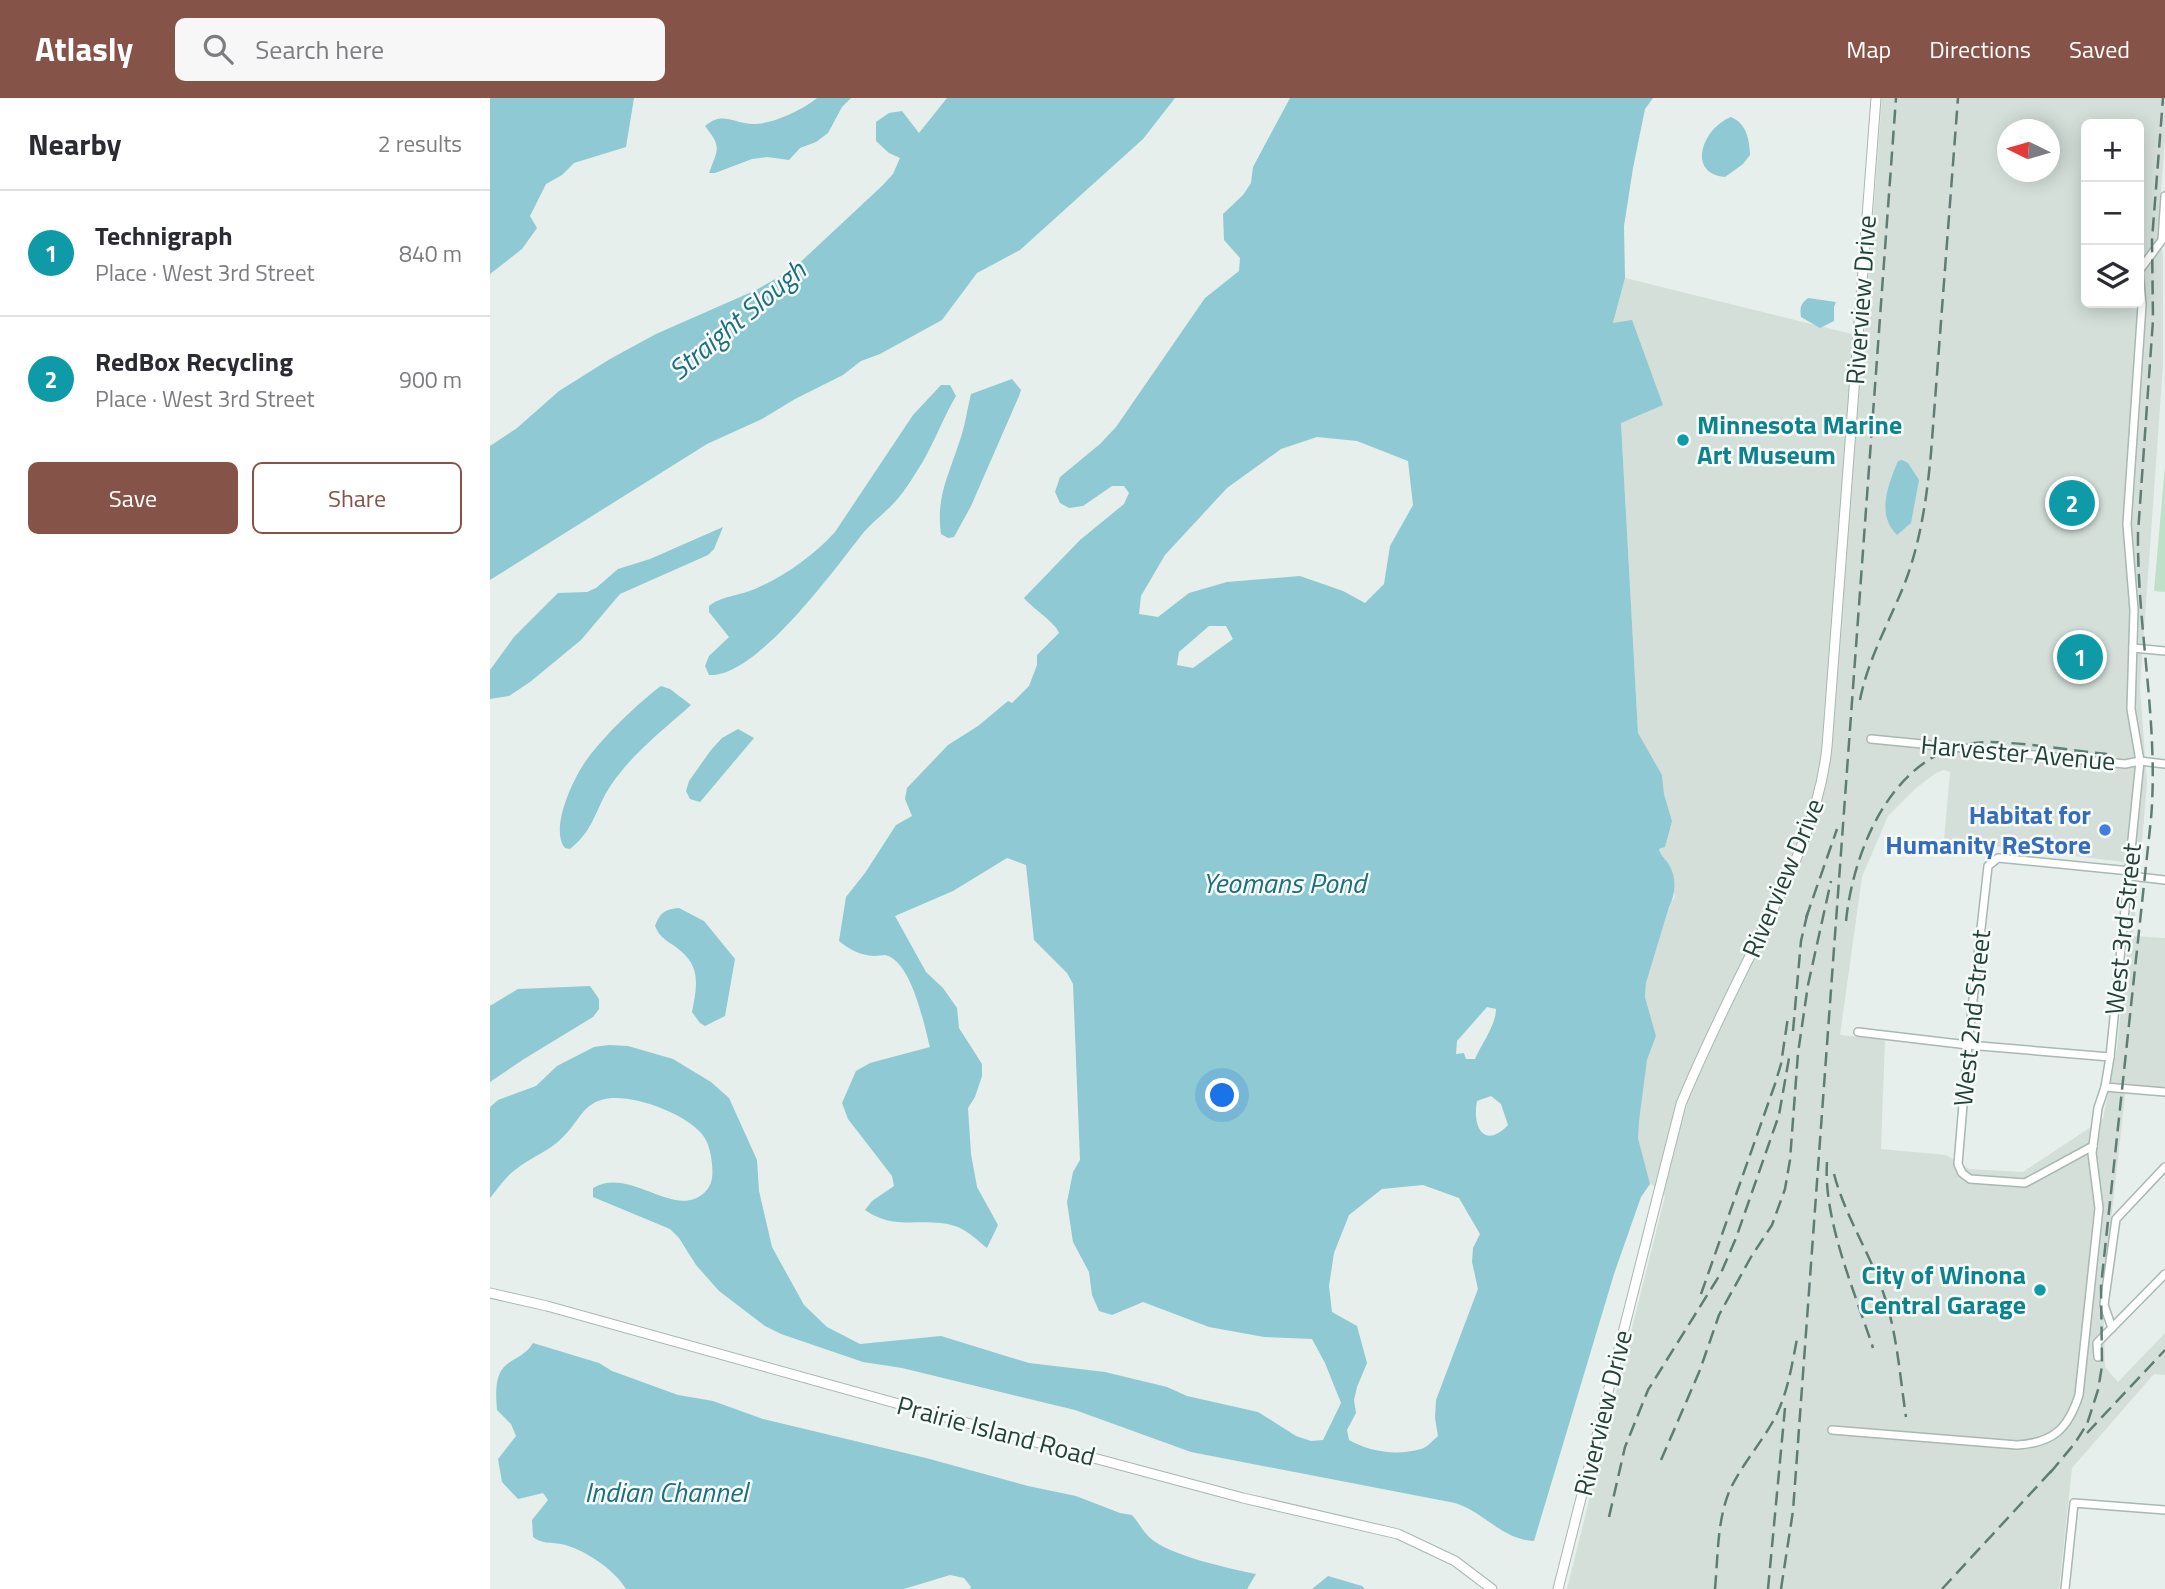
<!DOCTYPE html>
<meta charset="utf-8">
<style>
:root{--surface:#fff;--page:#f7f7f7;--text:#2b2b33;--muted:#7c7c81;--line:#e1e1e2;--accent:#855347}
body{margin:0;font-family:"Titillium Web",sans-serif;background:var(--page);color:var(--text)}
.controls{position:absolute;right:21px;top:21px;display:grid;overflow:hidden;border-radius:10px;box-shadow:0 4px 18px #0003}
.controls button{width:63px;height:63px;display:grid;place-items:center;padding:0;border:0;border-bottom:2px solid var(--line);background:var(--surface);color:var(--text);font:35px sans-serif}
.compass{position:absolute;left:1507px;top:21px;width:63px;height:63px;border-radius:50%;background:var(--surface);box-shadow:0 4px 18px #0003;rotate:275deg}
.you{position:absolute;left:733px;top:998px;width:24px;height:24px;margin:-18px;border:5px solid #fff;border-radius:50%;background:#1a73e8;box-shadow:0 0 0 10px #1a73e833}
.badge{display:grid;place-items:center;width:46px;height:46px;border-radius:50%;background:var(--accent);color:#fff;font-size:23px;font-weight:700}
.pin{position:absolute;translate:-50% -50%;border:4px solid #fff;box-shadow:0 2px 7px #0006}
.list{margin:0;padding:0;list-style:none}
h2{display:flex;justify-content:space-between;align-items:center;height:91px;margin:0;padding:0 28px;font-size:30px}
h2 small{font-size:23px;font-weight:400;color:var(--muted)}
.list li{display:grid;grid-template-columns:46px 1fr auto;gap:21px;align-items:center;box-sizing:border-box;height:126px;padding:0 28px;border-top:2px solid var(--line)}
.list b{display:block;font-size:26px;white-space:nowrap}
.list p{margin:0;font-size:23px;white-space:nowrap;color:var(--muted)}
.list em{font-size:23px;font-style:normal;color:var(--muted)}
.actions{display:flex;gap:14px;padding:21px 28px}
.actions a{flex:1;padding:16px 0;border:2px solid var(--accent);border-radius:10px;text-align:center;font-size:24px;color:var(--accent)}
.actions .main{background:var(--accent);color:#fff}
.icon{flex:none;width:38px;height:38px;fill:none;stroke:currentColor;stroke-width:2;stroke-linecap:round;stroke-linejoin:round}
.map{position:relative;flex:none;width:1675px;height:1491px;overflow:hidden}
header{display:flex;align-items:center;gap:42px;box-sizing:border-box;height:98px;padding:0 35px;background:var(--accent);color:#fff}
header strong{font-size:33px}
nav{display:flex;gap:38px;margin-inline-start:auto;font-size:24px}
.search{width:490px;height:63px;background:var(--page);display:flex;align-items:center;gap:18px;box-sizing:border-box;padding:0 24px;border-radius:10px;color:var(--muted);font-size:26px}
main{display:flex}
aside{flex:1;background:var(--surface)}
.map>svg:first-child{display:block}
.built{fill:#d4dfda;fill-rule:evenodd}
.green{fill:#bfe0c8}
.water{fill:#8ec9d4;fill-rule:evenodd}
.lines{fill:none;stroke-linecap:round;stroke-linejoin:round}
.minor-casing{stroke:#a8b8b2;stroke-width:10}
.tertiary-casing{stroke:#a8b8b2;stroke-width:11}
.minor{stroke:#fff;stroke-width:7}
.tertiary{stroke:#fff;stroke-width:9}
.rail{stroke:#5f7d75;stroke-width:2.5;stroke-dasharray:14 7;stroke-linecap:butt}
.culture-dot{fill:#0f9aa8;stroke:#f7fbf9;stroke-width:2.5}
.shop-dot{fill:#3f7fe0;stroke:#f7fbf9;stroke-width:2.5}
.labels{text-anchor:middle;stroke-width:5;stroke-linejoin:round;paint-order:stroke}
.street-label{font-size:26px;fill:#24423a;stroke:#f7fbf9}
.culture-label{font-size:26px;font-weight:bold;fill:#0d838f;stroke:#f7fbf9;text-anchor:start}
.shop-label{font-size:26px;font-weight:bold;fill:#366cbe;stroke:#f7fbf9;text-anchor:end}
.water-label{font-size:28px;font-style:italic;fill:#1c6f80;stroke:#f7fbf9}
</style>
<header>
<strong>Atlasly</strong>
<div class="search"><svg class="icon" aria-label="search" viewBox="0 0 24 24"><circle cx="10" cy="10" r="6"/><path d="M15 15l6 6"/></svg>Search here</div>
<nav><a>Map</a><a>Directions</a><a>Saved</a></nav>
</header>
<main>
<aside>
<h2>Nearby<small>2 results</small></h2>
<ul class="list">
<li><span class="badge" style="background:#0f9aa8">1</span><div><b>Technigraph</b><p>Place · West 3rd Street</p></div><em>840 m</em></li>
<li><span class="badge" style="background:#0f9aa8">2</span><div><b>RedBox Recycling</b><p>Place · West 3rd Street</p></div><em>900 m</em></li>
</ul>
<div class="actions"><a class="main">Save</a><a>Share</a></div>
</aside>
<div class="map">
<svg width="1675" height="1491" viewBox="0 0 1675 1491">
<rect width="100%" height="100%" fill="#e6efeb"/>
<!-- built -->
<path class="built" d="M1392,0H1675V41L1668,133L1673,157V267L1650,589L1657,685L1650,766L1454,742L1460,674L1454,672L1446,675L1426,690L1398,718L1372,779L1350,937L1395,942L1391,1051L1456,1057L1479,1071L1533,1074L1613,1021L1627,950L1645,774H1649L1643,838L1675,840V991L1636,989L1613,1194L1615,1269L1628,1284L1675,1235V1277L1664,1276L1582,1370L1569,1491H1077L1175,1098L1159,1084L1148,1040V1023L1157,962L1166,938L1155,899L1156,884L1179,809L1185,798L1169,751L1173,750L1182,723L1174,696L1172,677L1148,636L1131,325L1123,226L1135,180L1374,239ZM1596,26H1649V205H1596ZM1518,32H1560V74H1518Z"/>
<!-- green -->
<path class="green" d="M1675,368V494L1664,493Z"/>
<!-- water -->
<g class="water">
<path d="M0,0H144L136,49L84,65L72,77L56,86L40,118L47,130L32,151L0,176Z"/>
<path d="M327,0H361L352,9L338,35L326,44L310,50L299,62L277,59L262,61L225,75H219C228,50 232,50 215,28C233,13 242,25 262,26C280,27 313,12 327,0Z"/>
<path d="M457,0H685L653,41L530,152L487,175L452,222L390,256L371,263L353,277L305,301L272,321L217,346L0,482V348L27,330L69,293L120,261L166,236L266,192L303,171L393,87L403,76L410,60L399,55L386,43V24L399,15L412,13L429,35Z"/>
<path d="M800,0H1163L1155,11L1143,70L1134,128L1135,180L1123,225L1142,222L1173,307L1131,325L1148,635L1172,677L1174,696L1182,723L1175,749L1169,751C1171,758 1174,760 1178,765C1187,779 1186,795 1179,809L1156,885L1155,899L1166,938L1157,962L1149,1023L1148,1040L1160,1086L1151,1099L1124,1176L1044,1443C1013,1442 994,1414 965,1405L701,1354L585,1312L412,1270L373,1264L291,1236L275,1228L229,1193L206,1167L189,1140L180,1131L103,1099V1090C140,1068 184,1122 214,1095C223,1087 223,1077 222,1066C221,1056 219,1045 212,1036C195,1015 141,995 115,1001C93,1005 88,1025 73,1039C60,1053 39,1060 25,1072C15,1079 8,1091 0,1100V1009L8,1002L46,988L67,968L104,949L119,947L138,948L183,961L221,984L239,1000L267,1062L269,1093L282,1149L314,1207L337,1229L370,1246L451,1238L539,1265L615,1274L677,1289L697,1298L768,1314L806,1338L821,1343L833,1342L851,1305L835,1265L822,1241L774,1239L719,1229L653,1204L622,1217L609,1213L602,1197L599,1174L583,1144L577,1104L583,1074L590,1062L583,886L577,875L544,842L536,767L517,760L463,793L405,818L436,874L453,890L467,910L469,930L492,966V978L485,999L478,1010L481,1056L487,1089L508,1127L497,1150C487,1142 477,1132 465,1128C433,1118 406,1134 375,1112L382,1103L404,1088L402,1078L358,1021L352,1005L366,973L380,965L440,949C434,927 422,863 395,857C392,857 388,858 384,858C370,857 360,852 349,843L356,799L375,775L406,727L422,718L415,701L417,690L458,647L488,628L518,603L522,605L539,588L547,567V557L569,535C566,525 542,510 534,500L590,442L634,406L639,395L634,388H622L593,408L579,410L570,405L565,394L570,379L610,346L626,329L715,200L749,173L750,160L734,142L733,116L753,97L761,85L763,69ZM827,339L867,343L918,363L923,407L900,448L894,486L875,505L853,493L810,478L737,484L699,495L668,519L649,516L651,498L675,457L737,390L791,351ZM719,528H736L743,541L703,570L687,567L689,554ZM997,909L1006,911C1006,927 992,945 985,961H976L974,955L966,956L967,943ZM1001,998L1011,1006L1018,1027C994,1052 982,1029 987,1003ZM933,1087L969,1100L990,1136L983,1150L982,1164L988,1191L946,1302L945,1320L948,1338C943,1342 937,1350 931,1351C907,1358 880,1354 859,1342L857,1332L866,1315L864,1302L867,1289L877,1265L867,1228L842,1214L839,1188L844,1155L859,1117L892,1091Z"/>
<path d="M1241,19C1257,26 1259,41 1260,57L1253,66L1235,79C1197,76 1211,31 1241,19Z"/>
<path d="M1318,200L1346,204L1344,209V223L1330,230L1311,219C1310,210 1310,206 1318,200Z"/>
<path d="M522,281L531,292L529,298L481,408L464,439L458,440L451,436C446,399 458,379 469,345C475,329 477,312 481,296Z"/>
<path d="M451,287H460L466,298C453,320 445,343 432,365C423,379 413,397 400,409C390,419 379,427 370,439C343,473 265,581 219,577L215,568L219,558L239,539L219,514V508C229,499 251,497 265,491C295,478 323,458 345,434L423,317Z"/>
<path d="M1412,362L1418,365L1429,382L1421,425L1407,437C1386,416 1398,387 1408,363Z"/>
<path d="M233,429L224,451L218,457L130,496L91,542L40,584L19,598L0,601V572L24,539L68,495L97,494L106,490L128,471L160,461Z"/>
<path d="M171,588L180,591L201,607C173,632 142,656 121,687C105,711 105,731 80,751L75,750C59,731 84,678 98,660C115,637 148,605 171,588Z"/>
<path d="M248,631L264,640L210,704L200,701L196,693L199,683L221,652L232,640Z"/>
<path d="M189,810L214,823L245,861L235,918L215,928L210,925L202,914C208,884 211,866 183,847C173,840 170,839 165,828C170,815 175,811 189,810Z"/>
<path d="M100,888L109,901V911L103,919L34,961L0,984V908L28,891Z"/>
<path d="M43,1245L109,1265L122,1273L188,1297L223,1303L273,1321L436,1360L538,1388L586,1398L630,1415L642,1417C648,1424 653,1433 659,1439C677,1457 741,1471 766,1476L757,1491H480L481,1489L474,1480L460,1477L414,1491H136C124,1471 94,1451 71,1446C60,1444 52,1446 43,1439L42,1422L58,1402L53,1395L28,1401L12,1384L8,1361L26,1338L21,1326L7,1312C6,1297 4,1277 16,1267C26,1259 36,1257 43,1245Z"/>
<path d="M838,1478L872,1488L875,1491H822Z"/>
</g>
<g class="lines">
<!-- minor casing -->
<g class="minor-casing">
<g id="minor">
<path d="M1643,550L1675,553"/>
<path d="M1381,641L1635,666L1650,663L1675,666"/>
<path d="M1640,778L1675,782"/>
<path d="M1368,934L1478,947L1620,959"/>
<path d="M1615,989L1675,994"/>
<path d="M1603,1048L1535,1085L1480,1081L1472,1075L1468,1066L1478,947L1498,768L1508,760L1640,773"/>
<path d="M1622,1230L1614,1207L1626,1121L1675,1069"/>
<path d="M1608,1259L1607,1245L1675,1176"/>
<path d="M1342,1332L1527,1347C1563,1345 1578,1331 1589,1297L1609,1110L1602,1055L1608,1010L1615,989L1620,959L1650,663L1641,611L1644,512L1637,426L1652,207L1649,173L1672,142L1675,98"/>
<path d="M1575,1491L1584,1405L1675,1412"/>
</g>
</g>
<!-- tertiary casing -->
<g class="tertiary-casing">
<g id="tertiary">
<path d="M0,1195L57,1208L585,1355L753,1400L908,1436L965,1463L1002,1491"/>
<path d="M1068,1491L1191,1006C1213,953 1238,902 1264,850C1296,785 1329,723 1337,649L1386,0"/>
</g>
</g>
<!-- minor -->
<use href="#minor" class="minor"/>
<!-- tertiary -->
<use href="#tertiary" class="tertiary"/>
<!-- rail -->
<g class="rail">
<path d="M1370,602C1378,560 1401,521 1416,482C1431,441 1437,398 1441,355L1468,0"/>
<path d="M1316,820L1347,731"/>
<path d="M1356,823C1364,746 1408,644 1500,644C1538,645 1578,652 1617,656"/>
<path d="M1303,933L1311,843L1318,813"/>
<path d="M1337,1064C1333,1122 1365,1194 1383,1250"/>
<path d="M1344,1076C1355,1118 1380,1155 1394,1197C1407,1235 1410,1279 1416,1319"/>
<path d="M1211,1196L1285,986L1291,966L1298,919"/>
<path d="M1597,1335L1675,1252"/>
<path d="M1171,1362L1210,1272L1229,1217L1261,1159L1282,1127L1295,1091L1300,1062L1308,955L1318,887L1341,783"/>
<path d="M1560,1375L1585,1345L1597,1326L1608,1292L1612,1268L1611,1188L1661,721C1669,625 1647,531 1648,435L1663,222L1662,142L1673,0"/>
<path d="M1119,1419L1135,1349L1158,1292L1231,1175L1246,1140L1289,1017L1299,960"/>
<path d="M1225,1491C1228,1459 1227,1424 1239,1394C1250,1369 1269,1348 1282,1325C1298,1298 1302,1265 1308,1236"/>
<path d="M1278,1491L1295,1310"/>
<path d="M1291,1491L1303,1413L1406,0"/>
<path d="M1452,1491L1566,1368"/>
</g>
</g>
<!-- markers -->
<g class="culture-dot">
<circle cx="1193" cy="342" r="7"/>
<circle cx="1550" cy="1192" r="7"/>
</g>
<circle class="shop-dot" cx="1615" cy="732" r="7"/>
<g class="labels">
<!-- street labels -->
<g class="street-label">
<text transform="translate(1371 202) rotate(-86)" y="9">Riverview Drive</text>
<text transform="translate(1528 655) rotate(5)" y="9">Harvester Avenue</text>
<text transform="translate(1293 780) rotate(-67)" y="9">Riverview Drive</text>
<text transform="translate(1633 831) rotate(-84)" y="9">West 3rd Street</text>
<text transform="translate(1482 920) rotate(-84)" y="9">West 2nd Street</text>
<text transform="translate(1113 1315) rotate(-76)" y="9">Riverview Drive</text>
<text transform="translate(506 1333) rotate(15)" y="9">Prairie Island Road</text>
</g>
<!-- culture labels -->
<g class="culture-label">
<text x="1207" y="336">Minnesota Marine<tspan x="1207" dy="30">Art Museum</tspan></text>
<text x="1536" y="1186" text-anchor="end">City of Winona<tspan x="1536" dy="30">Central Garage</tspan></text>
</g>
<!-- shop labels -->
<g class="shop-label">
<text x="1601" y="726">Habitat for<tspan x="1601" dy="30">Humanity ReStore</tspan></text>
</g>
<!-- water labels -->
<g class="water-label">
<text transform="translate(247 222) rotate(-40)" y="10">Straight Slough</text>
<text x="794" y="795">Yeomans Pond</text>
<text x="176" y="1404">Indian Channel</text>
</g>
</g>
</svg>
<div class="controls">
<button>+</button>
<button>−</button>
<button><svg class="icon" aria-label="layers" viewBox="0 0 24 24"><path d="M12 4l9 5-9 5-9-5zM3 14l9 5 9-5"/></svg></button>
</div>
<svg class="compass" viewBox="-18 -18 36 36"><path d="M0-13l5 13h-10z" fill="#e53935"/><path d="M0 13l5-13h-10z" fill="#7c7c81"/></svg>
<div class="you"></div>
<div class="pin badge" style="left:1590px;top:559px;background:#0f9aa8">1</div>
<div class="pin badge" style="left:1582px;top:405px;background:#0f9aa8">2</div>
</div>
</main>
